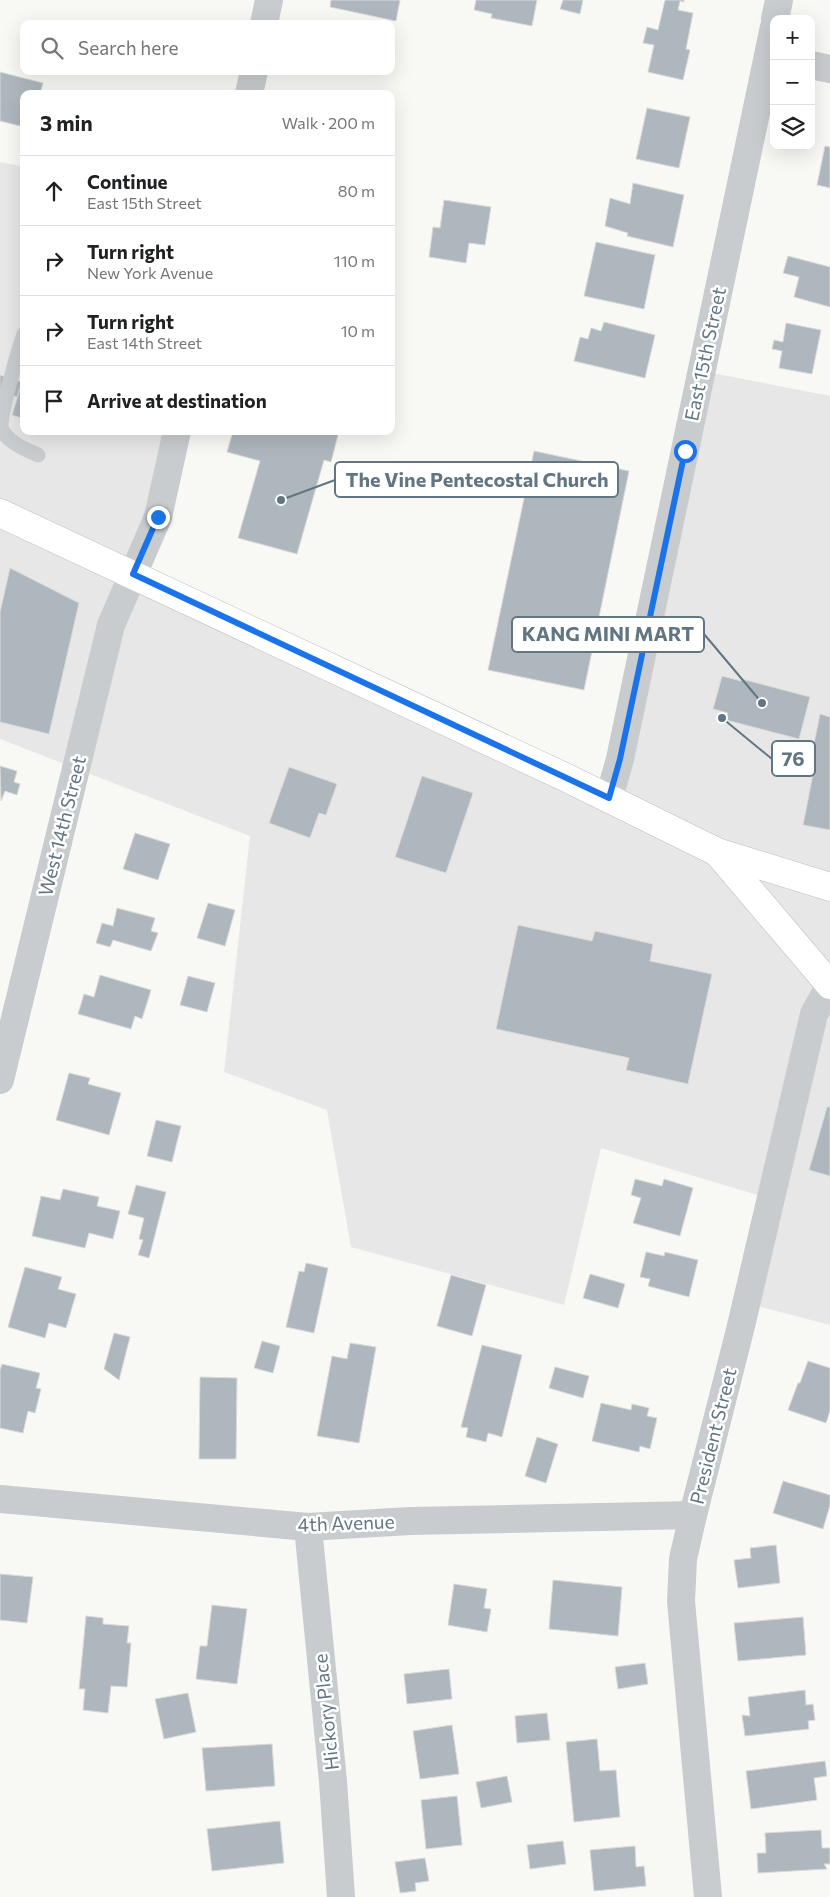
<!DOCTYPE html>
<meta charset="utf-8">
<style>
:root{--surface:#fff;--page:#f2f2f2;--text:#202124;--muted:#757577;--line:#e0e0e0}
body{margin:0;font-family:Commissioner,sans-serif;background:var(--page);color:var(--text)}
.controls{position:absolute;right:15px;top:15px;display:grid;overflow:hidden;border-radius:10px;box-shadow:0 5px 20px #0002}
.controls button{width:45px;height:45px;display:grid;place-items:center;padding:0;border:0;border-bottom:1px solid var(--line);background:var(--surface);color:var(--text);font:25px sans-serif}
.stop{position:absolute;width:15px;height:15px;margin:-11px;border:4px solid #1a73e8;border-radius:50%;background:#fff}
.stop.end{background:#1a73e8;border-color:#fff;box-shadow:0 1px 5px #0008}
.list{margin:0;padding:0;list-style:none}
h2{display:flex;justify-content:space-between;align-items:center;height:65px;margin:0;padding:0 20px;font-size:21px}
h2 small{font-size:16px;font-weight:400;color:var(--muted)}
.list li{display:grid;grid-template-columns:32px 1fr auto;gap:15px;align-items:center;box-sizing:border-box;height:70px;padding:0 20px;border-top:1px solid var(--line)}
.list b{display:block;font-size:19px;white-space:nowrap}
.list p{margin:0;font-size:16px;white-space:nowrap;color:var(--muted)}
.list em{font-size:16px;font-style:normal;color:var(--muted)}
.icon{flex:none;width:28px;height:28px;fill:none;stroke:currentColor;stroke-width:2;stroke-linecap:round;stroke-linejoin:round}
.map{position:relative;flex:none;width:830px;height:1897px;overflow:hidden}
.search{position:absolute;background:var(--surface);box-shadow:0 5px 20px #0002;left:20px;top:20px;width:375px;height:55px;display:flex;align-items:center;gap:12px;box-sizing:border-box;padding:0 18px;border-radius:10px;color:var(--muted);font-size:19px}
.panel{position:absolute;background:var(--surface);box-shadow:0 5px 20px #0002;left:20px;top:90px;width:375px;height:345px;border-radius:10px}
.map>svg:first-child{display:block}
.built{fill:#e6e7e6}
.building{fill:#aeb7bd;stroke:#dadad7}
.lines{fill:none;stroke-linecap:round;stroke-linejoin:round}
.secondary-casing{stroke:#b8bec2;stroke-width:29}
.primary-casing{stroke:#bbbfc3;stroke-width:29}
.lane{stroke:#c8cccf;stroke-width:15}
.street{stroke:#c8cccf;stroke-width:28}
.secondary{stroke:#fff;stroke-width:28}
.primary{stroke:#fff;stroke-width:28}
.route{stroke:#1a73e8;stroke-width:6}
.labels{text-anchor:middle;stroke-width:5;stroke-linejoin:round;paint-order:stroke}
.street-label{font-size:19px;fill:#617583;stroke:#fff}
.leader{fill:none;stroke:#617583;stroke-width:2}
.callout-dot{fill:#617583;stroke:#fff;stroke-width:2}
.callout{fill:#fff;stroke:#617583;stroke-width:2}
.callout-label{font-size:20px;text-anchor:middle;font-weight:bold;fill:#617583}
</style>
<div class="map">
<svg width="830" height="1897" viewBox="0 0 830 1897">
<rect width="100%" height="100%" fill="#f8f8f5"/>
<!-- built -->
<path class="built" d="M0,162L24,167V431H168L151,512L120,578L604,807L692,369L830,396V1325L753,1305L777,1201L601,1148L564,1305L351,1247L327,1110L224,1072L250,836L0,739Z"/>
<!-- building -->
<g class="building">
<path d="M331,0H400L396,21L330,7Z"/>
<path d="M476,0H537L532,26L491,18L492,14L474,10Z"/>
<path d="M563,0H583L580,14L560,9Z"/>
<path d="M665,0H684V2L680,1L678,10L693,13L686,49L690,50L683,80L648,72L654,45L643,43L647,27L658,30Z"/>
<path d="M0,72L43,83L40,94H24V127L0,121Z"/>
<path d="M647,108L690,117L679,168L636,159Z"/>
<path d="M825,146L830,147V188L817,185Z"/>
<path d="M633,183L684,195L673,247L627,236L628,233L605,226L610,198L630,204Z"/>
<path d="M444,200L491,207L485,245L469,243L466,263L429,257L433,227L440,228Z"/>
<path d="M596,242L655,255L644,309L584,296Z"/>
<path d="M788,256L830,267V307L794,297L799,277L783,273Z"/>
<path d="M604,322L655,335L645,378L574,361L580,337L588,339L591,328L601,331Z"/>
<path d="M786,323L821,330L812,374L779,368L782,351L772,349L774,340L783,342Z"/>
<path d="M0,375L22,382L17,397L0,392Z"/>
<path d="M24,376V419L12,415Z"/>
<path d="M233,431H339L331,462L324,460L297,554L238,538L260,461L227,452Z"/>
<path d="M534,451L629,471L584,690L488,670Z"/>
<path d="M10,568L79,603L49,734L0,722V612Z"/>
<path d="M722,676L741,681L742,679L810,697L799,739L726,720L728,713L713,709Z"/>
<path d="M820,714L830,717V830L803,825L815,764L810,763Z"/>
<path d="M0,766L17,771L14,782L20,784L17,795L5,791L1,801Z"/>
<path d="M289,767L337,784L326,815L319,813L310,838L269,823Z"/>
<path d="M422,776L473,793L446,873L395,857Z"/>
<path d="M135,833L170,844L158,880L123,869Z"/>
<path d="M208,903L235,910L225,946L197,938Z"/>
<path d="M117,908L155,918L151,931L158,933L151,951L113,940L110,947L96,943L102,923L113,926Z"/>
<path d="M518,925L592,941L595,931L653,944L650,961L712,974L688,1084L626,1070L629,1058L496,1029Z"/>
<path d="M100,975L151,990L142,1019L135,1016L131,1029L78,1014L84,994L94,997Z"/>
<path d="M188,976L215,983L207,1012L180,1005Z"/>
<path d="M69,1073L90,1078L88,1084L121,1093L109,1135L56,1120Z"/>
<path d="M827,1107H830V1176L809,1170Z"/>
<path d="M156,1120L181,1126L172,1162L147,1156Z"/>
<path d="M635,1179L662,1186L664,1179L693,1188L680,1236L633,1223L641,1198L631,1195Z"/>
<path d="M136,1185L166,1192L149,1258L138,1255L143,1240L139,1239L144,1218L128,1214Z"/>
<path d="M63,1189L99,1197L97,1206L120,1211L113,1239L89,1233L85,1248L32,1236L41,1196L60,1200Z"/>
<path d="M646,1252L664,1256L665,1252L698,1260L689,1297L648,1286L650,1279L640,1277Z"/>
<path d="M306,1263L328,1268L314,1333L286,1327L299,1271L304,1272Z"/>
<path d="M25,1267L62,1277L58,1289L76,1294L66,1328L49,1323L45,1338L8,1327Z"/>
<path d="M590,1274L625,1284L618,1308L583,1298Z"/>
<path d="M451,1275L486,1285L472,1336L437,1326Z"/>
<path d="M114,1333L130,1337L119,1380L104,1369Z"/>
<path d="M262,1341L280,1346L273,1373L254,1368Z"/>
<path d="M350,1343L376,1347L359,1443L317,1436L332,1356L347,1359Z"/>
<path d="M482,1345L522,1355L502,1437L488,1433L486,1442L466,1437L468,1428L461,1427Z"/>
<path d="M808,1361L830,1368V1411L826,1423L788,1410L798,1383H800Z"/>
<path d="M2,1364L40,1373L36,1388L41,1389L35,1413L28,1411L23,1433L0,1428V1370Z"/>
<path d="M555,1367L589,1376L583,1398L549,1388Z"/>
<path d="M200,1377L237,1378L236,1459H199Z"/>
<path d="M601,1403L631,1410L632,1404L649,1408L647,1416L657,1418L650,1449L640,1446L639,1452L592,1441Z"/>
<path d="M537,1437L558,1444L546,1483L525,1476Z"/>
<path d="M783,1481L830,1495V1505L823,1529L773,1513Z"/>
<path d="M776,1545L780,1583L738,1588L734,1560L751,1558L750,1548Z"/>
<path d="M0,1574L33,1577L27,1623L0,1620Z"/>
<path d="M553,1580L622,1587L618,1636L549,1629Z"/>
<path d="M454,1584L487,1589L484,1608L491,1609L487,1632L448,1625Z"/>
<path d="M212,1605L247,1609L237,1684L196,1679L200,1646H207Z"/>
<path d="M86,1616L103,1618V1624L129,1626L127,1643H131L127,1687L111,1686L108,1713L83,1710L85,1689H79Z"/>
<path d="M803,1617L806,1655L738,1661L734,1623Z"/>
<path d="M645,1663L648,1684L618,1689L615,1667Z"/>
<path d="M449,1669L452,1699L407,1704L404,1674Z"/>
<path d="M805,1690L806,1705L813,1704L815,1720L808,1721L809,1729L745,1736L742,1715L750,1716L748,1697Z"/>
<path d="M188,1693L196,1732L164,1739L155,1699Z"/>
<path d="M547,1713L550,1740L517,1743L515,1716Z"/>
<path d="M452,1725L459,1774L420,1779L413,1731Z"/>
<path d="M597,1739L600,1771L616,1770L620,1817L574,1822L566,1742Z"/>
<path d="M272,1744L275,1786L206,1791L202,1748Z"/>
<path d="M825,1761L827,1776L814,1778L817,1800L751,1809L746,1771Z"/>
<path d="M507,1776L512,1802L481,1808L476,1782Z"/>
<path d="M457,1796L462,1845L426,1849L421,1800Z"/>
<path d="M280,1821L284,1863L212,1871L207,1829Z"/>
<path d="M821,1830L822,1848H830V1864H824L827,1869L758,1873L757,1853H766L765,1833Z"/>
<path d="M563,1841L566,1864L530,1869L527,1845Z"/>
<path d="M635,1846L636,1867L644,1866L646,1886L594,1891L590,1850Z"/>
<path d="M425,1858L429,1881L415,1883L416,1891L400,1893L395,1862Z"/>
</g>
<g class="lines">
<!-- secondary casing -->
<g class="secondary-casing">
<path id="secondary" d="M717,852L830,985"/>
</g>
<!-- primary casing -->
<g class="primary-casing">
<path id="primary" d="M0,513L567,778L717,852L830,887"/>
</g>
<!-- lane -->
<path class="lane" d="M24,334C18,351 0,414 1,428C8,443 25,449 38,455"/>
<!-- street -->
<g class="street">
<path d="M775,19L779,0"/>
<path d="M264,24L269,0"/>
<path d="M811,65L830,69"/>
<path d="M249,94L254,71"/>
<path d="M609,798L620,759L774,27"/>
<path d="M0,1080L111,625L158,517L177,431"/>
<path d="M0,1499L308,1527L410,1521L693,1515"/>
<path d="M308,1527L333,1781L341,1897"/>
<path d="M708,1897L681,1601L683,1559L693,1515L741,1326L814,1014L830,985"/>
</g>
<!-- secondary -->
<use href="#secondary" class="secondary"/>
<!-- primary -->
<use href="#primary" class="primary"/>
</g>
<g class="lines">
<!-- route -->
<path class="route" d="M158,517L133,574L609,798L620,759L685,451"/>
</g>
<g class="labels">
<!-- street labels -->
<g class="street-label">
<text transform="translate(705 354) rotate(-78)" y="7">East 15th Street</text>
<text transform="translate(62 826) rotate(-76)" y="7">West 14th Street</text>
<text transform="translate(713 1436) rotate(-76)" y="7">President Street</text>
<text transform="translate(346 1523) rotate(-2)" y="7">4th Avenue</text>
<text transform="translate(326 1712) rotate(-96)" y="7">Hickory Place</text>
</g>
</g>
<!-- callouts -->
<path class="leader" d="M281 500L335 480M762 703L704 634M722 718L772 759"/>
<g class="callout-dot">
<circle cx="281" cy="500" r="5"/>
<circle cx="762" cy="703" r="5"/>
<circle cx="722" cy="718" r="5"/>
</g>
<g class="callout">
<rect x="335" y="462" width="283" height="35" rx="5"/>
<rect x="512" y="617" width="192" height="35" rx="5"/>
<rect x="772" y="741" width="43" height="35" rx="5"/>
</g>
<g class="callout-label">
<text x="477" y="487">The Vine Pentecostal Church</text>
<text x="608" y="641">KANG MINI MART</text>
<text x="793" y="766">76</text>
</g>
</svg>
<div class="controls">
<button>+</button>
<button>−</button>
<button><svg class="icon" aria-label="layers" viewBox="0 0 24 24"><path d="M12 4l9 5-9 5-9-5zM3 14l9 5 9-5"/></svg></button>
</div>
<div class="stop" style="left:685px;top:451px"></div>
<div class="stop end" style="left:158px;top:517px"></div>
<div class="search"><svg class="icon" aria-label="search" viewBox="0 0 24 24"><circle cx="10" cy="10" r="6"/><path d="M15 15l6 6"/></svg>Search here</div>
<section class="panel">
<h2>3 min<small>Walk · 200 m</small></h2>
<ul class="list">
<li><svg class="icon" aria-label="ahead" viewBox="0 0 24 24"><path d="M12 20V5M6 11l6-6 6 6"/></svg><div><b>Continue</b><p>East 15th Street</p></div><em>80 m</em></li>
<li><svg class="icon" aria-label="right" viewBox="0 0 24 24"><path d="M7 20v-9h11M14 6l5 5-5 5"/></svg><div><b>Turn right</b><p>New York Avenue</p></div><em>110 m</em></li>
<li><svg class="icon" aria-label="right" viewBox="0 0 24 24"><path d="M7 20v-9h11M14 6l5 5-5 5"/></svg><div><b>Turn right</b><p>East 14th Street</p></div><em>10 m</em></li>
<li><svg class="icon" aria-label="arrive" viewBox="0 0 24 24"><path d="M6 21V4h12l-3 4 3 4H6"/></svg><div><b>Arrive at destination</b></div></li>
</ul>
</section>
</div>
